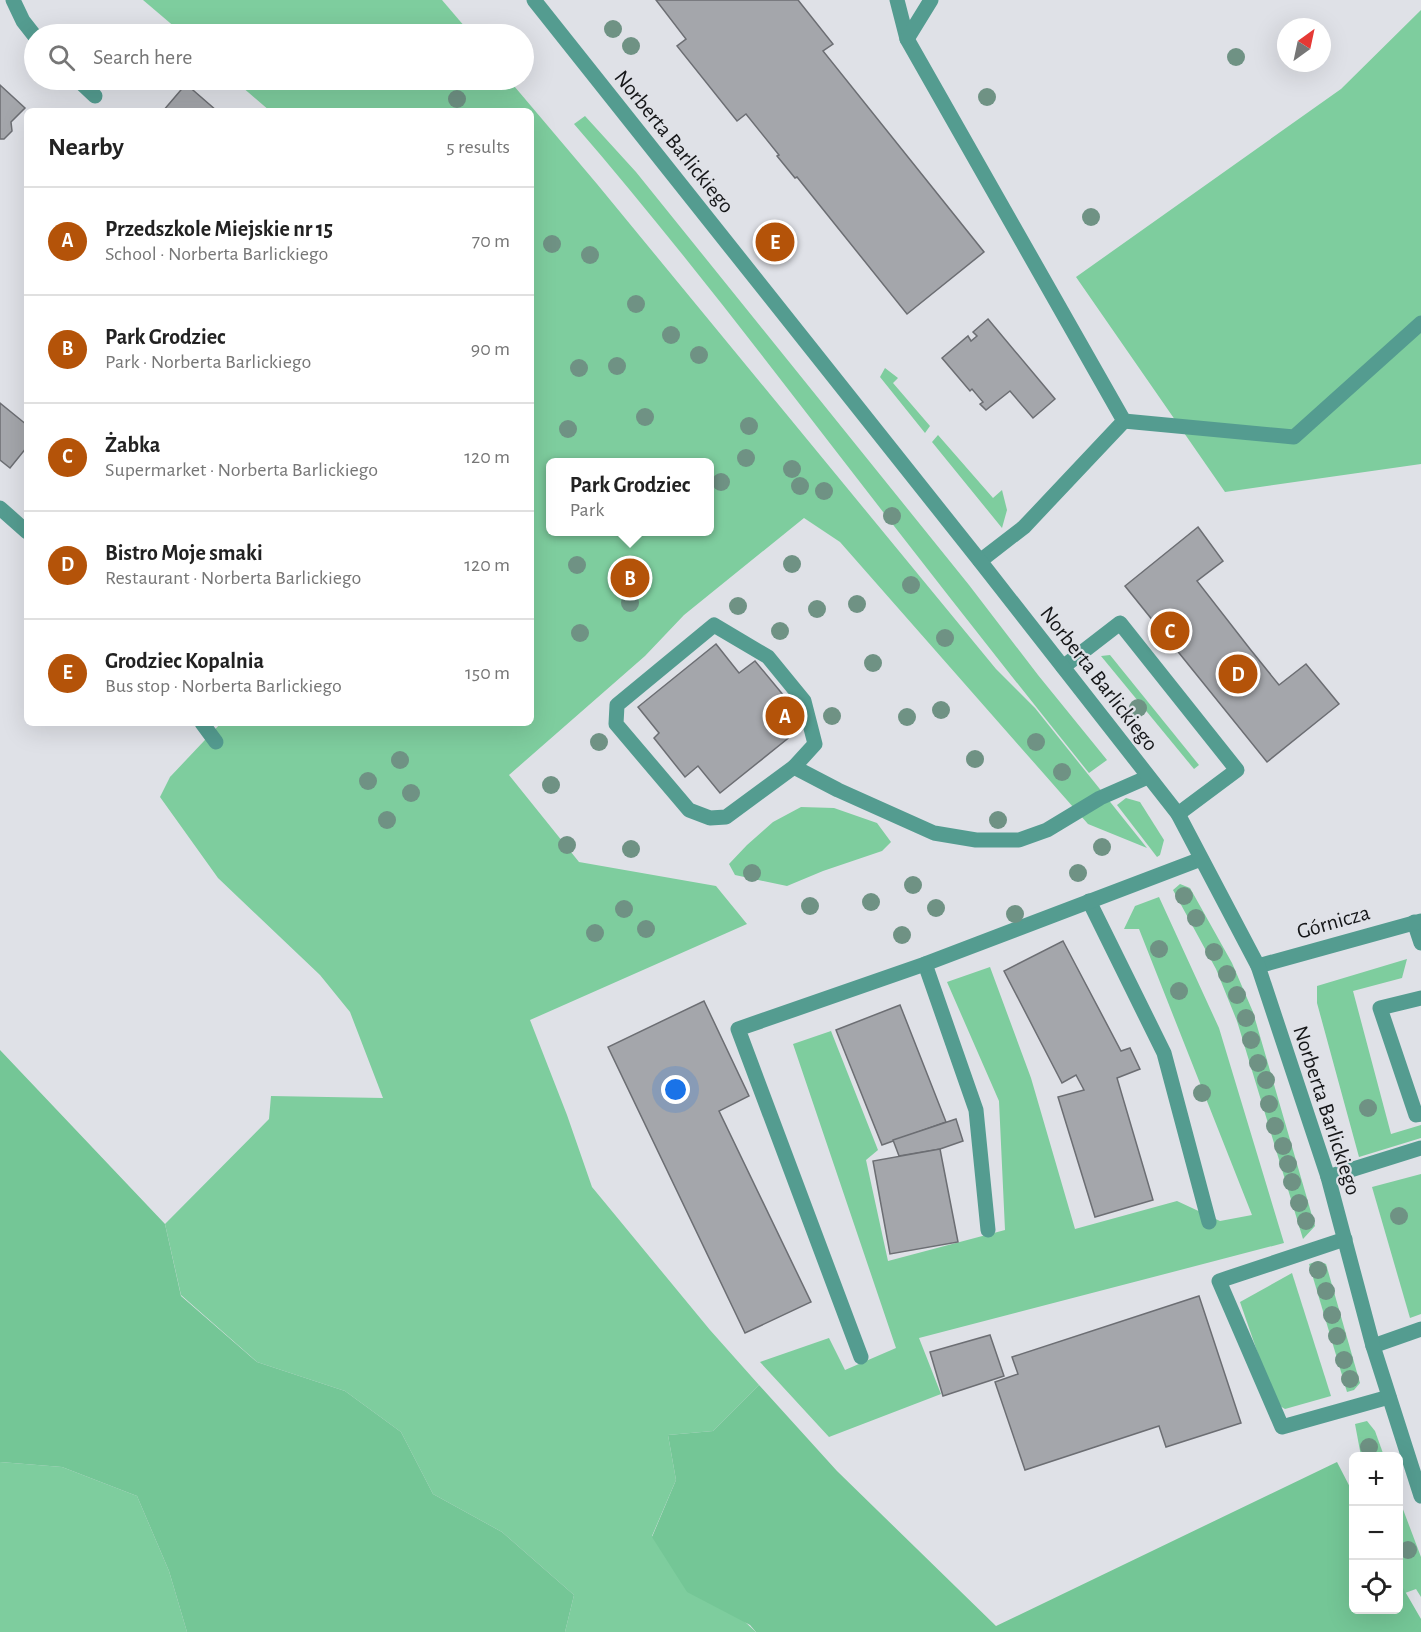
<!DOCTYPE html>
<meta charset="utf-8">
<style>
:root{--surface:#fff;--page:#f2f2f2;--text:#222;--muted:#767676;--line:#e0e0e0;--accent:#b45309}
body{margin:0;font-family:"Alegreya Sans",sans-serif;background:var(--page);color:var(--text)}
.controls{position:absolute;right:18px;bottom:18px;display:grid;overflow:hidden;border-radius:9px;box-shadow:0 6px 24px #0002}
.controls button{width:54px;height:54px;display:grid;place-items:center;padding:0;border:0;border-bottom:2px solid var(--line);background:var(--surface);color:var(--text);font:30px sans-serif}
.compass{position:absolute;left:1277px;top:18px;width:54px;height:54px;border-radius:50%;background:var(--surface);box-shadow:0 6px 24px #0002;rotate:33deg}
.you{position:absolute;left:676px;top:1090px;width:21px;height:21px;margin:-15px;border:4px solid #fff;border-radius:50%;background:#1a73e8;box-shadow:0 0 0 9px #1a73e833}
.badge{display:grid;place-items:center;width:39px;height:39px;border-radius:50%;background:var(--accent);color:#fff;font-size:20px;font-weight:700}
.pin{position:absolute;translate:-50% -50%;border:3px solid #fff;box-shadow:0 2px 6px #0006}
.popup{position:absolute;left:546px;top:458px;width:168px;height:78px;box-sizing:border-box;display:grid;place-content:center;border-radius:9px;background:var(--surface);filter:drop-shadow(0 2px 4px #0005);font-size:20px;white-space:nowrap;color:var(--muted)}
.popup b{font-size:22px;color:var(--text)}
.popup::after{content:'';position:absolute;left:50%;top:100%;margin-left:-12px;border:12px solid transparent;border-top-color:var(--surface)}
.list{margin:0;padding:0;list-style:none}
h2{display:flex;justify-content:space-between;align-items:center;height:78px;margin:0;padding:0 24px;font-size:26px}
h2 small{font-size:20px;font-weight:400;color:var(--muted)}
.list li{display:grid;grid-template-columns:39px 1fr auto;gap:18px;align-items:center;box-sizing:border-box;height:108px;padding:0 24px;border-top:2px solid var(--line)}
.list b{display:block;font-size:22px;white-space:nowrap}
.list p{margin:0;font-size:20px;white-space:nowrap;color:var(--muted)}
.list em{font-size:20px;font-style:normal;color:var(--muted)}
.icon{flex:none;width:33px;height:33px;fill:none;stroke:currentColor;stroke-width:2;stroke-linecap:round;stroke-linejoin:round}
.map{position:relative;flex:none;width:1421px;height:1632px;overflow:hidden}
.search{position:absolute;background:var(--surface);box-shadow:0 6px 24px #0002;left:24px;top:24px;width:510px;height:66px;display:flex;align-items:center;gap:15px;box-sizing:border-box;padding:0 21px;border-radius:33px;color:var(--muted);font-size:22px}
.panel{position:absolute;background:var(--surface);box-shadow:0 6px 24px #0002;left:24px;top:108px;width:510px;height:618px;border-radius:9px}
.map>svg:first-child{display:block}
.green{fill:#7ecd9e;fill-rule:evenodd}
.forest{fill:#74c696}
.building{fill:#a4a6ab;stroke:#6c6e73;stroke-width:1.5}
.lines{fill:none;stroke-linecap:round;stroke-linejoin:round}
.service{stroke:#549c90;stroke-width:15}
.minor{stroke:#549c90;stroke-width:15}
.tertiary{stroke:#549c90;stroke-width:15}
.tree{fill:#6f9284}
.labels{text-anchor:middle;stroke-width:4.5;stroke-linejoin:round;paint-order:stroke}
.street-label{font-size:22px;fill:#151618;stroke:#dfe1e7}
</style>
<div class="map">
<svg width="1421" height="1632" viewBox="0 0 1421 1632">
<rect width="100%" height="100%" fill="#dfe1e7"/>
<!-- green -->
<g class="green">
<path d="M143,0H442L471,34H183Z"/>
<path d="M1421,10V464L1225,492L1076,277L1341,89Z"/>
<path d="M234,80H509L597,184L996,669L1035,708L1147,848L1088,824L840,542L804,518L684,615L645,656L509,775L579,862L716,886L747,924L530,1020L567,1115L592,1187L710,1330L759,1385L713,1431L668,1435L676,1480L652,1536L756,1632H565L574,1595L502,1532L433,1494L401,1432L345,1391L257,1362L181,1295L165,1224L269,1119L271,1096L383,1098L350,1012L320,975L218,878L160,797L170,777L221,723H531V111H270ZM550,462H710V532H550Z"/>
<path d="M585,116L636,172L969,585L1038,675L1107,760L1089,773C1002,665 917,556 832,446C748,337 664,228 574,124Z"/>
<path d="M885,368L898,378L893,383L930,426L925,433L880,377Z"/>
<path d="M938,435L993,498L1002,490L1007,510L1002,528L932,442Z"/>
<path d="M1110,655L1199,765L1194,769L1101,656Z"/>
<path d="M1126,798L1140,802L1164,840L1160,855L1157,857L1117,805Z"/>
<path d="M801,807L834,808L877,823L891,842L882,851L823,871L787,886L735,875L729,864L747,845L773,822Z"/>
<path d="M1180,884L1190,888L1232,963L1253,1012L1315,1226L1303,1239L1237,1021L1216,969L1173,890Z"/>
<path d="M1159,897L1219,1028L1284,1243L919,1338L941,1394L829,1437L760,1362L829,1338L845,1370L896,1348L793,1044L831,1031L878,1150L866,1160L888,1261L1005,1230L999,1101L947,982L990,967L1031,1078L1075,1229L1177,1201L1220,1221L1252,1215L1139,929H1124L1135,906Z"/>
<path d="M1407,959L1402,978L1353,991L1391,1134L1421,1125V1138L1359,1157L1317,1003V986Z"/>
<path d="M1421,1174V1314L1410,1318L1372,1187Z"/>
<path d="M1318,1261L1326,1264L1360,1383L1354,1390L1347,1392L1309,1264Z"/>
<path d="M1292,1273L1331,1396L1285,1409L1275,1403L1240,1302Z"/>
<path d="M1367,1421L1375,1431L1384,1456H1361L1355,1424Z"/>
<path d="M0,1462L62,1467L137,1496L169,1571L187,1632H0Z"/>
<path d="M1398,1496L1421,1557V1597L1416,1589L1405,1593L1399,1581Z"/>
</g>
<!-- forest -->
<g class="forest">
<path d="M0,1050L165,1224L181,1296L257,1362L345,1391L401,1432L433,1494L502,1532L574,1595L565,1632H187L169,1571L137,1496L62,1467L0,1462Z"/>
<path d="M759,1385L837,1471L996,1626L1337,1462L1353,1493L1354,1610H1398L1399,1581L1421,1619V1632H756L750,1625L687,1592L652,1537L676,1480L668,1435L713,1431Z"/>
</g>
<!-- building -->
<g class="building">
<path d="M656,0H798L833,44L823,51L984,252L907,314L797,177L795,178L777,156L779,155L746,114L737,121L677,46L686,39Z"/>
<path d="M186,84L217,111H163Z"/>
<path d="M0,85L25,108L11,122L12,131L4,139H0Z"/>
<path d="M988,319L1055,399L1033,418L1010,391L986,410L980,404L983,402L972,389L970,391L942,358L968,336L971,341L977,336L973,332Z"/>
<path d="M0,403L27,425V447L10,468L0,460Z"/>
<path d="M1198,527L1223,561L1197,581L1250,649L1279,685L1306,664L1339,704L1267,762L1125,586Z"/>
<path d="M716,644L739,673L755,661L784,696L769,709L791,736L720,793L698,766L685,777L654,738L659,733L638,707Z"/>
<path d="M1063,941L1121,1051L1130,1048L1140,1069L1117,1078L1153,1200L1095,1217L1058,1097L1084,1090L1076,1075L1062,1083L1004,971Z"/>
<path d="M704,1001L749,1096L719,1111L811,1302L745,1333L608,1047Z"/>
<path d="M900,1005L946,1122L882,1145L836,1030Z"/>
<path d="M956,1119L963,1141L940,1149L899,1156L893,1140Z"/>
<path d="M940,1149L958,1242L890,1254L873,1161Z"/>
<path d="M1199,1296L1241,1423L1166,1447L1159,1426L1025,1470L995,1382L1018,1374L1012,1357Z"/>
<path d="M990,1335L1004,1376L943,1396L930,1352Z"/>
</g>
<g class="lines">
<!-- service -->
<g class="service">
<path d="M13,0L23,21L34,35"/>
<path d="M897,0L907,39L1124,421L1024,527L980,561"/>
<path d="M907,39L931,0"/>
<path d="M78,80L95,96"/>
<path d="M1124,421L1294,437L1421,323"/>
<path d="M714,625L768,657L804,701L815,744L794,767L726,817L710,818L689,810L616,724L617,705Z"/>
<path d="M1063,667L1120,623L1237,770L1178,814"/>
<path d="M794,767L838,790L934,833L976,840H1019L1047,830L1100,798L1148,777"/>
<path d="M1089,901L1164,1053L1209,1222"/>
<path d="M1414,922L1421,943"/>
<path d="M925,964L976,1110L988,1230"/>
<path d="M1421,998L1380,1008L1416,1115L1421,1114"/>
<path d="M1345,1239L1219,1281L1282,1427L1389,1397"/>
<path d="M861,1357L738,1029L925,964L1201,859"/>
</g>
<!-- minor -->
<g class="minor">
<path d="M0,508L27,532"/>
<path d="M202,723L216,742"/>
<path d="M1258,966L1421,921"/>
<path d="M1328,1177L1421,1148"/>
<path d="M1373,1346L1421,1329"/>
</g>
<!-- tertiary -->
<path class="tertiary" d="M534,0L980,561L1178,814L1258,966L1328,1177L1373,1346L1421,1496"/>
</g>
<!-- trees -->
<g class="tree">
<circle cx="613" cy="29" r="9"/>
<circle cx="631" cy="46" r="9"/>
<circle cx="1236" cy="57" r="9"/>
<circle cx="987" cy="97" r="9"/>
<circle cx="457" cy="99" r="9"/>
<circle cx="1091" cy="217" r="9"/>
<circle cx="552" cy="244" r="9"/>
<circle cx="590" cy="255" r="9"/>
<circle cx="636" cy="304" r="9"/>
<circle cx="671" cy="335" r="9"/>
<circle cx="699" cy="355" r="9"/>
<circle cx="617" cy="366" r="9"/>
<circle cx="579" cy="368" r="9"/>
<circle cx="645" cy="417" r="9"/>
<circle cx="749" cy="426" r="9"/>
<circle cx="568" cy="429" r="9"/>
<circle cx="746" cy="458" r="9"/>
<circle cx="792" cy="469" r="9"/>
<circle cx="721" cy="482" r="9"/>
<circle cx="800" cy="486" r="9"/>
<circle cx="824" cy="491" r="9"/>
<circle cx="892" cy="516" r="9"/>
<circle cx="792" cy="564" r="9"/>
<circle cx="577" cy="565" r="9"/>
<circle cx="911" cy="585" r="9"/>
<circle cx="630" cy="603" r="9"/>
<circle cx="857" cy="604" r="9"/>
<circle cx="738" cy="606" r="9"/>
<circle cx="817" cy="609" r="9"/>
<circle cx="780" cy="631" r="9"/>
<circle cx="580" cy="633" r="9"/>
<circle cx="945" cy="638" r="9"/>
<circle cx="873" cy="663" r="9"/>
<circle cx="1138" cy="708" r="9"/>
<circle cx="941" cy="710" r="9"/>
<circle cx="832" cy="716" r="9"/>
<circle cx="907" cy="717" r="9"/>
<circle cx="599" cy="742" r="9"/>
<circle cx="1036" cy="742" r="9"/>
<circle cx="975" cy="759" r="9"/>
<circle cx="400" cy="760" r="9"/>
<circle cx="1062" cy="772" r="9"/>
<circle cx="368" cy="781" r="9"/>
<circle cx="551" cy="785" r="9"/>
<circle cx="411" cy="793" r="9"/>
<circle cx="387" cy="820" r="9"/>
<circle cx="998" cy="820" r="9"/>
<circle cx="567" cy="845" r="9"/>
<circle cx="1102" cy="847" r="9"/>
<circle cx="631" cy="849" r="9"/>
<circle cx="752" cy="873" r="9"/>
<circle cx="1078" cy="873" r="9"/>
<circle cx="913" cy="885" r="9"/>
<circle cx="1184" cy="896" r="9"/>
<circle cx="871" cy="902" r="9"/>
<circle cx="810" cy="906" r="9"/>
<circle cx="936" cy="908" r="9"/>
<circle cx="624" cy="909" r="9"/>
<circle cx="1015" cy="914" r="9"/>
<circle cx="1196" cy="918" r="9"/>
<circle cx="646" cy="929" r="9"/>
<circle cx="595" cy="933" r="9"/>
<circle cx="902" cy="935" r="9"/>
<circle cx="1159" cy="949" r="9"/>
<circle cx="1214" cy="952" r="9"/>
<circle cx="1227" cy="974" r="9"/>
<circle cx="1179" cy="991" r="9"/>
<circle cx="1237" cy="995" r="9"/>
<circle cx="1246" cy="1018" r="9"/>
<circle cx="1251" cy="1040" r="9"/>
<circle cx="1258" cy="1063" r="9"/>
<circle cx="1266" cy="1080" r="9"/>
<circle cx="1202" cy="1093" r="9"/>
<circle cx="1269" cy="1104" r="9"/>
<circle cx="1368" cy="1108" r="9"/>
<circle cx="1275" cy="1126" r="9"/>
<circle cx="1283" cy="1146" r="9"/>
<circle cx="1288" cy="1164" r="9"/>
<circle cx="1292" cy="1182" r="9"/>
<circle cx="1299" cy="1203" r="9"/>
<circle cx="1399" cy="1216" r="9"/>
<circle cx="1306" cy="1221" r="9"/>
<circle cx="1318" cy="1270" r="9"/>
<circle cx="1326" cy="1291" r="9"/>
<circle cx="1332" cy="1315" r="9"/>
<circle cx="1337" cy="1336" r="9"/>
<circle cx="1344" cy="1360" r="9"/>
<circle cx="1350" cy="1379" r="9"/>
<circle cx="1369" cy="1447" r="9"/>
<circle cx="1408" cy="1550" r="9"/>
</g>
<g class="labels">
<!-- street labels -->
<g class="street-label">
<text transform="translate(675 141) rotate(51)" y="8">Norberta Barlickiego</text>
<text transform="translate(1100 678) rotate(52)" y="8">Norberta Barlickiego</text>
<text transform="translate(1333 921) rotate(-16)" y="8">Górnicza</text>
<text transform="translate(1328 1110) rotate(72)" y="8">Norberta Barlickiego</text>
</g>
</g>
</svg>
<div class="controls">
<button>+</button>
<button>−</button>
<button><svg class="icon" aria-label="locate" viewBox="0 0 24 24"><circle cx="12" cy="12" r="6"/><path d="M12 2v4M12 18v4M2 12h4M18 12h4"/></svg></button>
</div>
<svg class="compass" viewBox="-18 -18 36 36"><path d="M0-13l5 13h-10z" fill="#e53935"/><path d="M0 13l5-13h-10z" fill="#767676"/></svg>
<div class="you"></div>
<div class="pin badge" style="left:785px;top:716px">A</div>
<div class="pin badge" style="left:630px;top:578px">B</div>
<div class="popup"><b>Park Grodziec</b>Park</div>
<div class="pin badge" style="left:1170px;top:631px">C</div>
<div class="pin badge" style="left:1238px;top:674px">D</div>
<div class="pin badge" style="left:775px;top:242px">E</div>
<div class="search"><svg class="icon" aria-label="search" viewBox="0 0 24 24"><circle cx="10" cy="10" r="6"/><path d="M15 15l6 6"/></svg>Search here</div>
<section class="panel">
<h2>Nearby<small>5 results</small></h2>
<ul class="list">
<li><span class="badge">A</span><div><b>Przedszkole Miejskie nr 15</b><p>School · Norberta Barlickiego</p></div><em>70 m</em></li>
<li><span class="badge">B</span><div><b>Park Grodziec</b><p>Park · Norberta Barlickiego</p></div><em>90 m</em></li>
<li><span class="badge">C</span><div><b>Żabka</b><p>Supermarket · Norberta Barlickiego</p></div><em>120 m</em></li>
<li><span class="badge">D</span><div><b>Bistro Moje smaki</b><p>Restaurant · Norberta Barlickiego</p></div><em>120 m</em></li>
<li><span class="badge">E</span><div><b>Grodziec Kopalnia</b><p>Bus stop · Norberta Barlickiego</p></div><em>150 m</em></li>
</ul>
</section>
</div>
